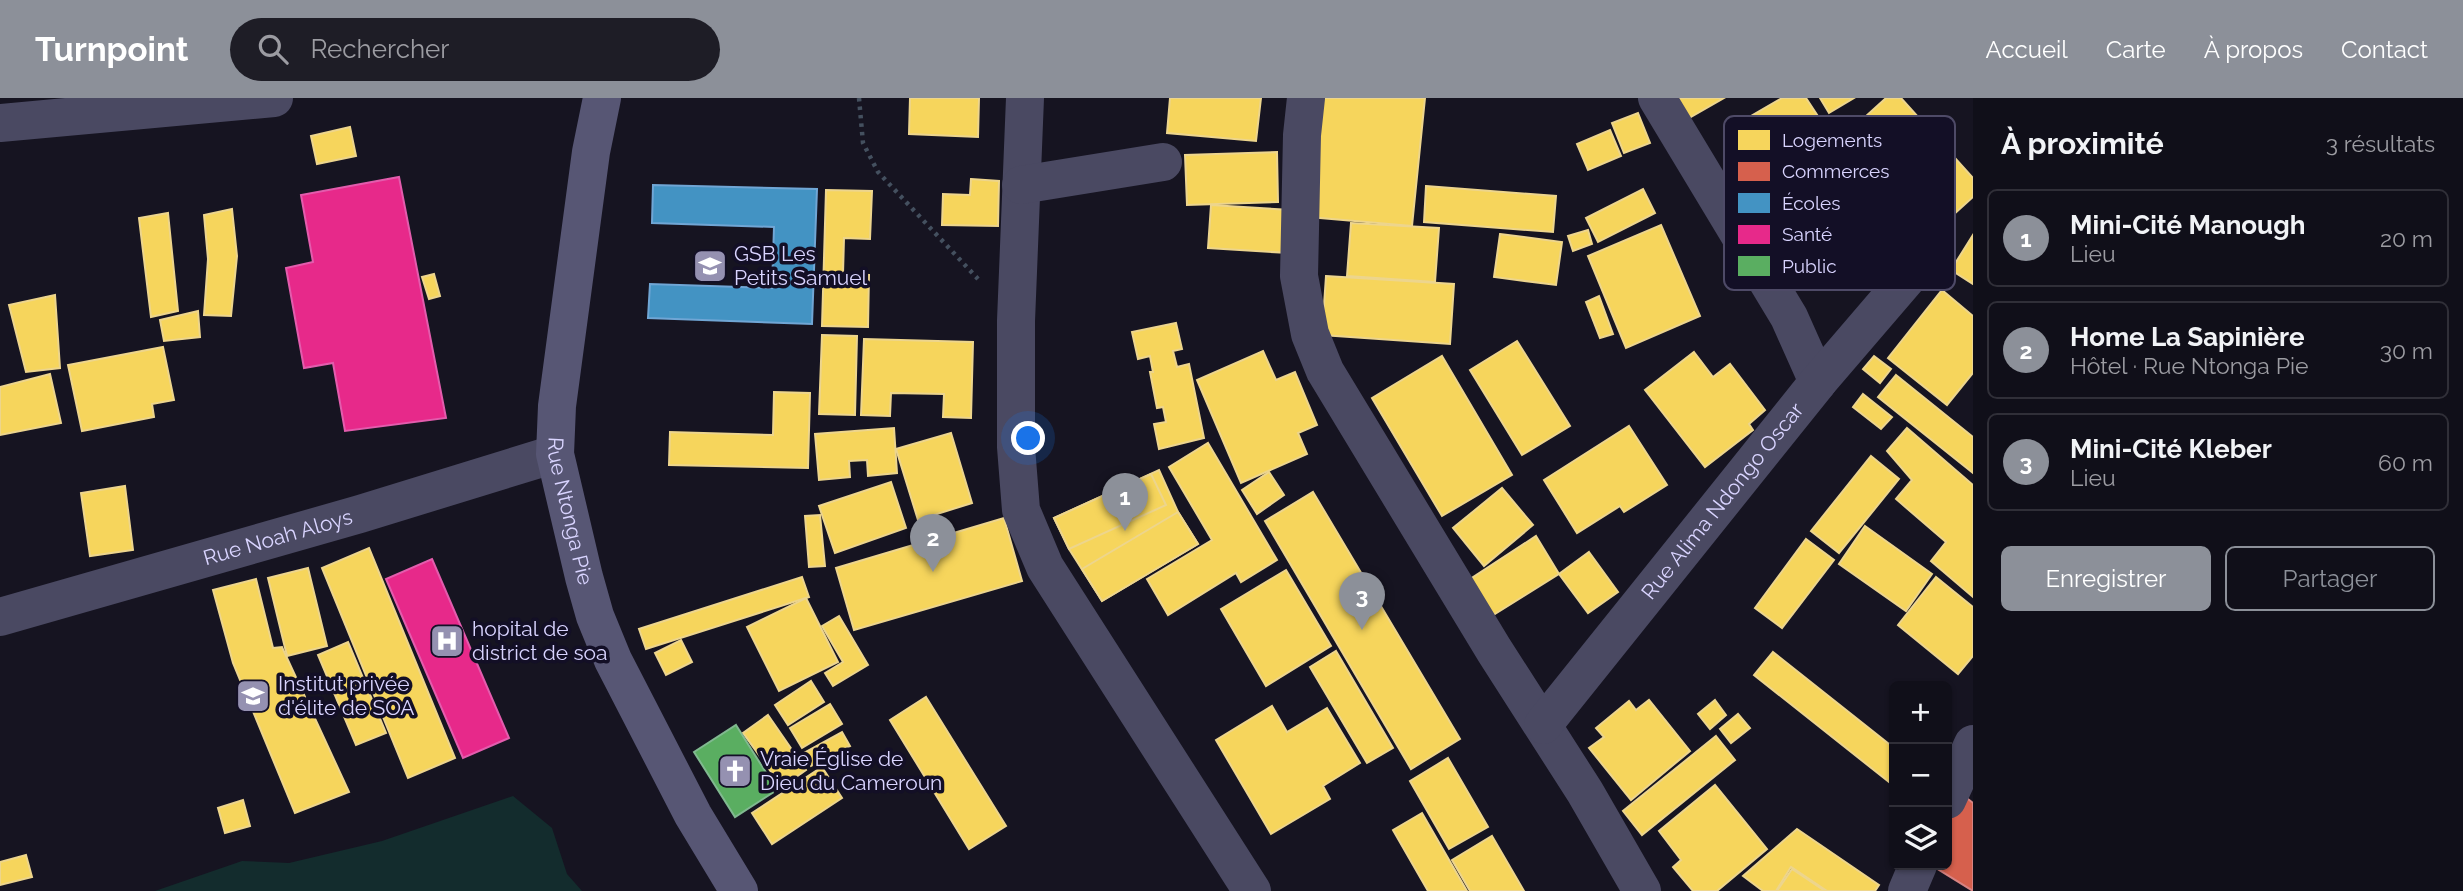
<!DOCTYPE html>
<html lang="fr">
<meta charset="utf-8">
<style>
:root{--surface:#100f19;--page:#1e1d26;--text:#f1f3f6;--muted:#9c9ca2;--line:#302f38;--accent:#8c9099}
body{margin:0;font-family:Raleway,sans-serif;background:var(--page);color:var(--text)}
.controls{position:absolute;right:21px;bottom:21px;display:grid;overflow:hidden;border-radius:10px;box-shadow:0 2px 5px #0004}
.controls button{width:63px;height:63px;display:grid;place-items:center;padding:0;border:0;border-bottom:2px solid var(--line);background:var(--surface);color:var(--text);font:35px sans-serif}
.you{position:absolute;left:1029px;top:341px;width:24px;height:24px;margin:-18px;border:5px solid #fff;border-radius:50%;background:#1a73e8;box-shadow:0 0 0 10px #1a73e833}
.badge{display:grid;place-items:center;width:46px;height:46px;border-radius:50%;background:var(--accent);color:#fff;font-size:23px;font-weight:700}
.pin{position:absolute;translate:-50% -58px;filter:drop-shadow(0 2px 4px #0008)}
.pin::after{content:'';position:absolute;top:37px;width:24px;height:21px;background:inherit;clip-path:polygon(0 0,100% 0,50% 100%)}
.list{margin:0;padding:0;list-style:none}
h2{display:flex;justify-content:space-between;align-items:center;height:91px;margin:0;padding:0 28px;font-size:30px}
h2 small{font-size:23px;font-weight:400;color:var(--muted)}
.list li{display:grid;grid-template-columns:46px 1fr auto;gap:21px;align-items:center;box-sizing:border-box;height:98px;margin:0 14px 14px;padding:0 14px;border:2px solid var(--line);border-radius:10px}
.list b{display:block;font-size:26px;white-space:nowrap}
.list p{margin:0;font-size:23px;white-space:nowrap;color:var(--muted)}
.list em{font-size:23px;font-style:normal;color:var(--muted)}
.actions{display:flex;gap:14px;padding:21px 28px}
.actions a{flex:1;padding:16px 0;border:2px solid var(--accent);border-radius:10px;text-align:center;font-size:24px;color:var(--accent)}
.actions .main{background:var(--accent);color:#fff}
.icon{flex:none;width:38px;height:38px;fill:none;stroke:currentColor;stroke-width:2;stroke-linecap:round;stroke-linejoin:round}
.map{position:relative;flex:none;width:1973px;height:793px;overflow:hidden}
header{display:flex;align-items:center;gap:42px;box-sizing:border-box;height:98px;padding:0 35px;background:var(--accent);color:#fff}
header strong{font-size:33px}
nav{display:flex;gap:38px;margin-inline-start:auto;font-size:24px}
.search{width:490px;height:63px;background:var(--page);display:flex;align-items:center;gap:18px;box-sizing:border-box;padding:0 24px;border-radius:38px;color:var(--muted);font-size:26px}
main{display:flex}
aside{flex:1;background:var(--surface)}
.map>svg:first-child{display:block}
.green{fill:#132c2d}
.homes{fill:#f6d55c;stroke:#edd58d;stroke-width:2}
.shops{fill:#d6604d;stroke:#d78382;stroke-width:2}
.schools{fill:#4393c3;stroke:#70a6d5;stroke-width:2}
.health{fill:#e7298a;stroke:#e35cad;stroke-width:2}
.public{fill:#5aae61;stroke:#80b990;stroke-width:2}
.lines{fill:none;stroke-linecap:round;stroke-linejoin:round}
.path{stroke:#44505f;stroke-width:4.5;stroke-dasharray:3.5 5;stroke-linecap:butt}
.street{stroke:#4a4962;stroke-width:38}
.secondary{stroke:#575674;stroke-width:38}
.labels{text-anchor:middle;stroke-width:7;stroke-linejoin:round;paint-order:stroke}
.poi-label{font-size:21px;fill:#d9d4ff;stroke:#130f26;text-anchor:start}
.street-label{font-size:21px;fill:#d9d4ff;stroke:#130f26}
.key{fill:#130f26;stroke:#4e4a67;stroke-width:2}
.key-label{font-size:19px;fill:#d9d4ff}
</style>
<header>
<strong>Turnpoint</strong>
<div class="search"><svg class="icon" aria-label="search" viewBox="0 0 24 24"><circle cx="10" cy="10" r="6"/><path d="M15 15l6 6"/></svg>Rechercher</div>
<nav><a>Accueil</a><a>Carte</a><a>À propos</a><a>Contact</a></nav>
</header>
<main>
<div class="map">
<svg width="1973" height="793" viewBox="0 0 1973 793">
<rect width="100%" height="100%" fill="#161421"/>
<!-- green -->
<path class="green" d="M513,698L552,730L567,776L582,793H155L242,763L289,765L382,743Z"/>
<!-- homes -->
<g class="homes">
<path d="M910,0H979L978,39L909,36Z"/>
<path d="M1170,0H1261L1256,43L1167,35Z"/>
<path d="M1321,0H1425L1412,128L1309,119Z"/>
<path d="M1671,0H1724L1684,23Z"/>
<path d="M1782,0H1806L1831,38L1863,76L1784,142L1740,90L1753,82L1725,33Z"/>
<path d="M1820,0H1854L1829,15Z"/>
<path d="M1886,0H1901L1973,80V99L1932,136L1844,38Z"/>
<path d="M1638,15L1650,45L1624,55L1612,25Z"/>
<path d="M350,29L356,58L317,66L311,38Z"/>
<path d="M1610,32L1621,58L1588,72L1577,46Z"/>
<path d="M1277,54L1278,104L1187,107L1185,57Z"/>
<path d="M971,81L999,83L998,128L942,127L943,96L970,97Z"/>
<path d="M1426,88L1556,98L1553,134L1424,124Z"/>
<path d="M1643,91L1655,115L1598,144L1586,120Z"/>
<path d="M826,92L872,93L870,141L844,140L843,176L869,177L868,229L822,228Z"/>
<path d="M1211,107L1291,112L1288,155L1208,150Z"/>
<path d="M232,111L237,158L231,218L204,217L208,161L204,117Z"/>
<path d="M168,115L178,213L151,219L139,120Z"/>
<path d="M1351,125L1439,130L1435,184L1347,178Z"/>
<path d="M1661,127L1700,218L1626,250L1588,158Z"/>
<path d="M1588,132L1592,146L1573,153L1568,138Z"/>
<path d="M1500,136L1562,144L1556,187L1494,179Z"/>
<path d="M1973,137V186L1951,172Z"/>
<path d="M434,176L440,198L429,201L422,179Z"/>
<path d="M1326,178L1454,186L1450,246L1322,237Z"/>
<path d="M1942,192L1973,218V275L1947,307L1888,260Z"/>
<path d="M55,197L60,270L26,274L9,207Z"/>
<path d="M1599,198L1613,236L1600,240L1586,204Z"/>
<path d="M198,213L200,239L164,243L160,222Z"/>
<path d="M1176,225L1182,251L1173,253L1177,269L1189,266L1204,340L1159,351L1154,326L1166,324L1163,309L1157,310L1150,274H1153L1150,258L1138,261L1132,234Z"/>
<path d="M822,237L857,238L855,317L819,316Z"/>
<path d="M864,241L973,244L971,320L943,319L944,296L891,295L890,318L861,317Z"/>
<path d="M1517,243L1570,328L1522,357L1470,272Z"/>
<path d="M163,249L174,302L152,306L154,319L82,333L68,267Z"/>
<path d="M1263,253L1276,282L1295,274L1317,327L1298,335L1307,356L1241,385L1197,282Z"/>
<path d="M1694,254L1713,279L1730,266L1765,312L1749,326L1753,332L1705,369L1645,292Z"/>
<path d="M1442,258L1512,377L1442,418L1372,300Z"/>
<path d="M1874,258L1891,271L1880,285L1863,271Z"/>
<path d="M50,276L61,325L0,337V289Z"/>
<path d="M1896,277L1973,339V375L1878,299Z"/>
<path d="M774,294L810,295L808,370L669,367L670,334L773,337Z"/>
<path d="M1863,296L1892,319L1881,331L1853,309Z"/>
<path d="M1629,328L1667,387L1624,414L1620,408L1577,435L1544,382Z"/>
<path d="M894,330L897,375L868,378L867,362L849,363L850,379L819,382L815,336Z"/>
<path d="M1907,330L1973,387V499L1931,463L1946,444L1896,401L1912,382L1887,353Z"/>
<path d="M951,335L972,405L918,422L896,351Z"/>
<path d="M1208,345L1277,462L1241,484L1236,475L1168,517L1147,481L1212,442L1169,369Z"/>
<path d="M1871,358L1899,381L1839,455L1811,433Z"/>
<path d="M1159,372L1178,414L1198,446L1102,503L1069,451L1054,420Z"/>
<path d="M1269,374L1284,397L1257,416L1242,392Z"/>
<path d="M1151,376L1166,407L1069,451L1054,420Z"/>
<path d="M891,384L906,430L835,455L819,408Z"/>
<path d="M125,388L133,452L90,458L81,395Z"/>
<path d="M1502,390L1533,427L1484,468L1453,430Z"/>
<path d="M1313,394L1460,641L1411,671L1265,423Z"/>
<path d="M1178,414L1198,446L1102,503L1082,471Z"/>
<path d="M820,417L825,468L809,469L805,418Z"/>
<path d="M1004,420L1022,483L854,532L836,470Z"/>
<path d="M1865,428L1932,476L1906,513L1839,466Z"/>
<path d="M1536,438L1559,476L1487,521L1464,485Z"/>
<path d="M1806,441L1834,462L1782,530L1755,510Z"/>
<path d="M369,450L455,660L408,680L322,470Z"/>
<path d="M1589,454L1618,494L1588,515L1559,476Z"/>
<path d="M308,470L327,548L287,558L268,480Z"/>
<path d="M1286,472L1331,548L1266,588L1221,511Z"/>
<path d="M802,479L809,499L646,551L639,531Z"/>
<path d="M1936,479L1973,509V558L1958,576L1898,527Z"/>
<path d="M256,481L273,550L282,549L349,694L295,715L233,565L213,492Z"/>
<path d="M806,500L838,564L779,593L747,529Z"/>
<path d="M839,518L868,567L833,588L825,575L843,564L822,528Z"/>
<path d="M681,542L692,564L666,577L655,555Z"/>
<path d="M348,544L386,635L356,647L318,557Z"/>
<path d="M1336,553L1393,650L1367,665L1310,569Z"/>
<path d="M1773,554L1894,650V688L1754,577Z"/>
<path d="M811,583L824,604L788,627L775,607Z"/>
<path d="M926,599L1006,728L969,751L890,622Z"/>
<path d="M1649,602L1690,653L1631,702L1589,650L1604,639L1596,630L1629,603L1636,612Z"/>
<path d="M1715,602L1726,617L1710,631L1698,616Z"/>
<path d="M830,606L842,626L802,650L790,630Z"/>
<path d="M1272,608L1287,634L1327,610L1360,665L1323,688L1330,701L1271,736L1216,642Z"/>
<path d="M1738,616L1750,630L1731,645L1720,631Z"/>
<path d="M768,617L806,672L782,689L743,635Z"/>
<path d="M842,634L850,648L811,668L804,655Z"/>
<path d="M1716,638L1735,662L1642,737L1623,713Z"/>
<path d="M1448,660L1488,729L1449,751L1410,683Z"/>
<path d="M822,669L842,700L772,746L752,715Z"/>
<path d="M1715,687L1767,751L1717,793H1693L1673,769L1681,762L1659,733Z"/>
<path d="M243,702L250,728L225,735L218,710Z"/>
<path d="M1422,715L1467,793H1428L1393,732Z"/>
<path d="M1797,731L1879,787L1875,793H1827L1791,769L1776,793H1763L1743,778Z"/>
<path d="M1492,738L1524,793H1470L1452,762Z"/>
<path d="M26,757L32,779L0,787V764Z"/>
<path d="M1792,771L1825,793H1777Z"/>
</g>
<!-- shops -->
<path class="shops" d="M1963,697L1973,705V793L1936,770L1937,767H1947V726Z"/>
<!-- schools -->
<path class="schools" d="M653,87L817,91L812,226L648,220L650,186L772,190L774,129L652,125Z"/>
<!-- health -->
<g class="health">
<path d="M399,79L446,320L345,333L333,265L304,270L286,170L313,164L301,97Z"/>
<path d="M432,461L509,640L463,660L386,481Z"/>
</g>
<!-- public -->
<path class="public" d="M736,627L777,692L735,719L694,654Z"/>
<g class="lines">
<!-- path -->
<path class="path" d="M859,0L863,45L878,74L978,181"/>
<!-- street -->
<g class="street">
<path d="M1025,0L1016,223V349L1021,412L1045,469L1252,793"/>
<path d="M1306,0L1302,37L1299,178L1310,236L1325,273L1494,552L1585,694L1642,793"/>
<path d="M1657,0L1789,219L1818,284"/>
<path d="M0,25L274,0"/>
<path d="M1021,87L1163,64"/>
<path id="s1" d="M0,519L360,416L555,356"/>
<path id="s2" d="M1543,627L1818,284L1927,157"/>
<path d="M1947,702L1973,646"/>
<path d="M1907,793L1918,767"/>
</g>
<!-- secondary -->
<path class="secondary" id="s3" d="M602,0L591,54L557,308L555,356L584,479L595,518L613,562L693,717L739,793"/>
</g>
<!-- icons -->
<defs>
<g id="school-square" transform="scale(1.75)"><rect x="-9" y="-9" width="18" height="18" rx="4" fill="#9591b1" stroke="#130f26"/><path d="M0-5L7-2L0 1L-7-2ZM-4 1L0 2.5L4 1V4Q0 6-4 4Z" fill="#fff"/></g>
<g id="hospital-square" transform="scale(1.75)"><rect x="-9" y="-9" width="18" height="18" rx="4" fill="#9591b1" stroke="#130f26"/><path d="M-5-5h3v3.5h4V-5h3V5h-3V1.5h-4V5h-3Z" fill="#fff"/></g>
<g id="church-square" transform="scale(1.75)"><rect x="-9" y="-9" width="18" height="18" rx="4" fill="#9591b1" stroke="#130f26"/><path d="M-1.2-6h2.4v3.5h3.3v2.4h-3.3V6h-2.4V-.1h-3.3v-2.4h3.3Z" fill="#fff"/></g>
</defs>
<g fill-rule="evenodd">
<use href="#school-square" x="710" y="168"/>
<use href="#hospital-square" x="447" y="543"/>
<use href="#school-square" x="253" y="598"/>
<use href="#church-square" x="735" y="673"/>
</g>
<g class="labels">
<!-- poi labels -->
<g class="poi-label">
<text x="734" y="163">GSB Les<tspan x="734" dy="24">Petits Samuel</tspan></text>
<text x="472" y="538">hopital de<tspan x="472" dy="24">district de soa</tspan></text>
<text x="278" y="593">Institut privée<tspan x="278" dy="24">d'élite de SOA</tspan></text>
<text x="760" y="668">Vraie Église de<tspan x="760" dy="24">Dieu du Cameroun</tspan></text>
</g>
<!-- street labels -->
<g class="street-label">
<text dy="7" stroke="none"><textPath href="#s2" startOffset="287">Rue Alima Ndongo Oscar</textPath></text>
<text dy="7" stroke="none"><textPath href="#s3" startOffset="418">Rue Ntonga Pie</textPath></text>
<text dy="7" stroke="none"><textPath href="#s1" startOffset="289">Rue Noah Aloys</textPath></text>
</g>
</g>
<!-- legend -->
<rect x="1724" y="18" width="231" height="174" rx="10" class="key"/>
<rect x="1738" y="32" width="32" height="20" fill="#f6d55c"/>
<rect x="1738" y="64" width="32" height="19" fill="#d6604d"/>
<rect x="1738" y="95" width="32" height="20" fill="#4393c3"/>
<rect x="1738" y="127" width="32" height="19" fill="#e7298a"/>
<rect x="1738" y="158" width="32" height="20" fill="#5aae61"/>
<g class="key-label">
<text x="1782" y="49">Logements</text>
<text x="1782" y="80">Commerces</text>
<text x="1782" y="112">Écoles</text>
<text x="1782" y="143">Santé</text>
<text x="1782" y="175">Public</text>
</g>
</svg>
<div class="controls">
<button>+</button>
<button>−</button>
<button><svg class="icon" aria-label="layers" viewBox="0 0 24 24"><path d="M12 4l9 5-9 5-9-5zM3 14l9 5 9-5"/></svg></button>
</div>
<div class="you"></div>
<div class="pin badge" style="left:1125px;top:433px">1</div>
<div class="pin badge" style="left:933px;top:474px">2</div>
<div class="pin badge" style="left:1362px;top:532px">3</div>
</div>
<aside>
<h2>À proximité<small>3 résultats</small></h2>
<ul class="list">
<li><span class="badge">1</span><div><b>Mini-Cité Manough</b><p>Lieu</p></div><em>20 m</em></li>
<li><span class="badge">2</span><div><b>Home La Sapinière</b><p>Hôtel · Rue Ntonga Pie</p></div><em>30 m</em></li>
<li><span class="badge">3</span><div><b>Mini-Cité Kleber</b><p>Lieu</p></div><em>60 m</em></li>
</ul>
<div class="actions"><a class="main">Enregistrer</a><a>Partager</a></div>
</aside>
</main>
